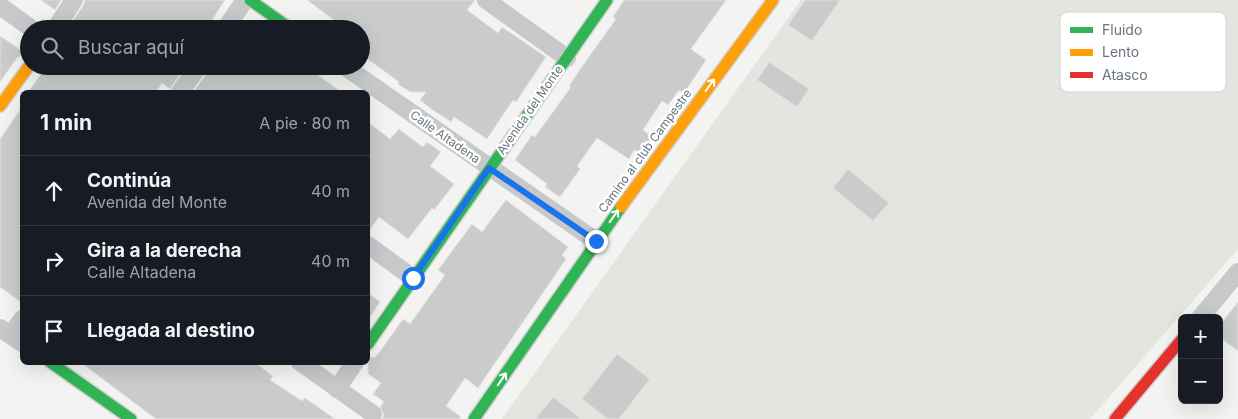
<!DOCTYPE html>
<html lang="es">
<meta charset="utf-8">
<style>
:root{--surface:#171b24;--page:#20242c;--text:#f1f3f6;--muted:#9ea1a6;--line:#363941}
body{margin:0;font-family:Inter,sans-serif;background:var(--page);color:var(--text)}
.controls{position:absolute;right:15px;bottom:15px;display:grid;overflow:hidden;border-radius:8px;box-shadow:0 5px 20px #0002}
.controls button{width:45px;height:45px;display:grid;place-items:center;padding:0;border:0;border-bottom:1px solid var(--line);background:var(--surface);color:var(--text);font:25px sans-serif}
.stop{position:absolute;width:15px;height:15px;margin:-11px;border:4px solid #1a73e8;border-radius:50%;background:#fff}
.stop.end{background:#1a73e8;border-color:#fff;box-shadow:0 1px 5px #0008}
.list{margin:0;padding:0;list-style:none}
h2{display:flex;justify-content:space-between;align-items:center;height:65px;margin:0;padding:0 20px;font-size:21px}
h2 small{font-size:16px;font-weight:400;color:var(--muted)}
.list li{display:grid;grid-template-columns:32px 1fr auto;gap:15px;align-items:center;box-sizing:border-box;height:70px;padding:0 20px;border-top:1px solid var(--line)}
.list b{display:block;font-size:19px;white-space:nowrap}
.list p{margin:0;font-size:16px;white-space:nowrap;color:var(--muted)}
.list em{font-size:16px;font-style:normal;color:var(--muted)}
.icon{flex:none;width:28px;height:28px;fill:none;stroke:currentColor;stroke-width:2;stroke-linecap:round;stroke-linejoin:round}
.map{position:relative;flex:none;width:1238px;height:419px;overflow:hidden}
.search{position:absolute;background:var(--surface);box-shadow:0 5px 20px #0002;left:20px;top:20px;width:350px;height:55px;display:flex;align-items:center;gap:12px;box-sizing:border-box;padding:0 18px;border-radius:28px;color:var(--muted);font-size:19px}
.panel{position:absolute;background:var(--surface);box-shadow:0 5px 20px #0002;left:20px;top:90px;width:350px;height:275px;border-radius:8px}
.map>svg:first-child{display:block}
.green{fill:#e2e5e0}
.building{fill:#cacbcb;stroke:#e2e2e1}
.lines{fill:none;stroke-linecap:round;stroke-linejoin:round}
.fast-casing{stroke:#cfcfcf;stroke-width:14}
.slow-casing{stroke:#cfcfcf;stroke-width:14}
.jam-casing{stroke:#cfcfcf;stroke-width:14}
.street{stroke:#c7c8c9;stroke-width:18}
.fast{stroke:#30b455;stroke-width:11}
.slow{stroke:#ff9f0a;stroke-width:11}
.jam{stroke:#e5322d;stroke-width:11}
.oneway{stroke:#fff}
.route{stroke:#1a73e8;stroke-width:6}
.labels{text-anchor:middle;stroke-width:5;stroke-linejoin:round;paint-order:stroke}
.street-label{font-size:12px;fill:#66737e;stroke:#fff}
.key{fill:#fff;stroke:#d1d5d8;stroke-width:1}
.key-label{font-size:14px;fill:#66737e}
</style>
<div class="map">
<svg width="1238" height="419" viewBox="0 0 1238 419">
<rect width="100%" height="100%" fill="#f3f3f1"/>
<!-- green -->
<path class="green" d="M801,0H1238V249L1090,419H502Z"/>
<!-- building -->
<g class="building">
<path d="M41,0H61L55,10Z"/>
<path d="M85,0H225L206,29H83L72,22L83,6Z"/>
<path d="M307,0H475L467,10L498,33L502,27L546,57L516,102L513,100L487,139L454,117L451,122L430,108L420,100L426,92H410L398,84L399,82L361,54V29H346Z"/>
<path d="M624,0H726L691,49L706,60L684,93L679,90L668,105L662,101L643,130L654,138L641,155L634,150L629,159L597,138L577,166L580,169L560,197L545,187L547,184L515,160L532,135L535,137L571,87L569,86L581,68L616,19L613,17Z"/>
<path d="M805,0H840L812,41L788,25Z"/>
<path d="M0,36L25,53L17,58L0,82Z"/>
<path d="M769,62L809,89L797,107L757,80Z"/>
<path d="M43,66L49,69L51,66H186L170,89L162,83L156,92H28L41,74Z"/>
<path d="M209,66H306L341,92H193L208,72Z"/>
<path d="M22,107V303L0,287V139Z"/>
<path d="M368,122L390,139L399,129L423,147L427,142L441,152L430,166L454,184L434,210L432,208L408,239L379,217L368,232Z"/>
<path d="M848,169L889,203L873,221L833,188Z"/>
<path d="M506,200L568,247L562,255L566,259L478,388L465,378L446,406L460,416V419H382L384,415L380,407L384,402L373,394L381,383L368,374V358L375,357L379,353L403,319L410,324L445,275L438,270L472,224L482,232Z"/>
<path d="M368,293L380,302L368,320Z"/>
<path d="M1238,302V351L1219,337V326Z"/>
<path d="M617,354L650,379L619,419H608L582,399Z"/>
<path d="M80,362H254L273,376L270,380L302,401L305,398L335,419H156Z"/>
<path d="M553,397L581,419H535Z"/>
</g>
<g class="lines">
<!-- fast casing -->
<g class="fast-casing">
<g id="fast">
<path d="M250,0L291,29"/>
<path d="M368,344L607,0"/>
<path d="M50,362L131,419"/>
<path d="M474,419L621,207"/>
</g>
</g>
<!-- slow casing -->
<g class="slow-casing">
<g id="slow">
<path d="M0,106L29,66"/>
<path d="M621,207L773,0"/>
</g>
</g>
<!-- jam casing -->
<g class="jam-casing">
<path id="jam" d="M1115,419L1182,339"/>
</g>
<!-- street -->
<g class="street">
<path d="M486,0L567,58"/>
<path d="M0,6L32,29"/>
<path d="M55,29L74,0"/>
<path d="M225,29L245,0"/>
<path d="M344,66L596,241"/>
<path d="M180,92L199,66"/>
<path d="M368,245L413,278"/>
<path d="M1200,318L1238,272"/>
<path d="M0,328L22,343"/>
<path d="M11,335L22,319"/>
<path d="M300,362L373,414"/>
<path d="M337,389L355,362"/>
</g>
<!-- fast -->
<use href="#fast" class="fast"/>
<!-- slow -->
<use href="#slow" class="slow"/>
<!-- jam -->
<use href="#jam" class="jam"/>
</g>
<!-- one-way arrows -->
<defs><path id="oneway-shaft" d="M-6 0H5M1.5-3L5.5 0L1.5 3" fill="none" stroke-width="1.6" stroke-linecap="round" stroke-linejoin="round" transform="scale(1.25)"/></defs>
<g class="oneway">
<use href="#oneway-shaft" transform="translate(710 85) rotate(-54)"/>
<use href="#oneway-shaft" transform="translate(614 216) rotate(-54)"/>
<use href="#oneway-shaft" transform="translate(502 379) rotate(-56)"/>
</g>
<g class="lines">
<!-- route -->
<path class="route" d="M413,278L489,168L596,241"/>
</g>
<g class="labels">
<!-- street labels -->
<g class="street-label">
<text transform="translate(530 110) rotate(-55)" y="4">Avenida del Monte</text>
<text transform="translate(445 137) rotate(35)" y="4">Calle Altadena</text>
<text transform="translate(645 151) rotate(-54)" y="4">Camino al club Campestre</text>
</g>
</g>
<!-- legend -->
<rect x="1060" y="12" width="166" height="80" rx="8" class="key"/>
<rect x="1070" y="27" width="23" height="6" fill="#30b455"/>
<rect x="1070" y="49" width="23" height="7" fill="#ff9f0a"/>
<rect x="1070" y="72" width="23" height="6" fill="#e5322d"/>
<g class="key-label">
<text x="1102" y="35">Fluido</text>
<text x="1102" y="57">Lento</text>
<text x="1102" y="80">Atasco</text>
</g>
</svg>
<div class="controls">
<button>+</button>
<button>−</button>
</div>
<div class="stop" style="left:413px;top:278px"></div>
<div class="stop end" style="left:596px;top:241px"></div>
<div class="search"><svg class="icon" aria-label="search" viewBox="0 0 24 24"><circle cx="10" cy="10" r="6"/><path d="M15 15l6 6"/></svg>Buscar aquí</div>
<section class="panel">
<h2>1 min<small>A pie · 80 m</small></h2>
<ul class="list">
<li><svg class="icon" aria-label="ahead" viewBox="0 0 24 24"><path d="M12 20V5M6 11l6-6 6 6"/></svg><div><b>Continúa</b><p>Avenida del Monte</p></div><em>40 m</em></li>
<li><svg class="icon" aria-label="right" viewBox="0 0 24 24"><path d="M7 20v-9h11M14 6l5 5-5 5"/></svg><div><b>Gira a la derecha</b><p>Calle Altadena</p></div><em>40 m</em></li>
<li><svg class="icon" aria-label="arrive" viewBox="0 0 24 24"><path d="M6 21V4h12l-3 4 3 4H6"/></svg><div><b>Llegada al destino</b></div></li>
</ul>
</section>
</div>
